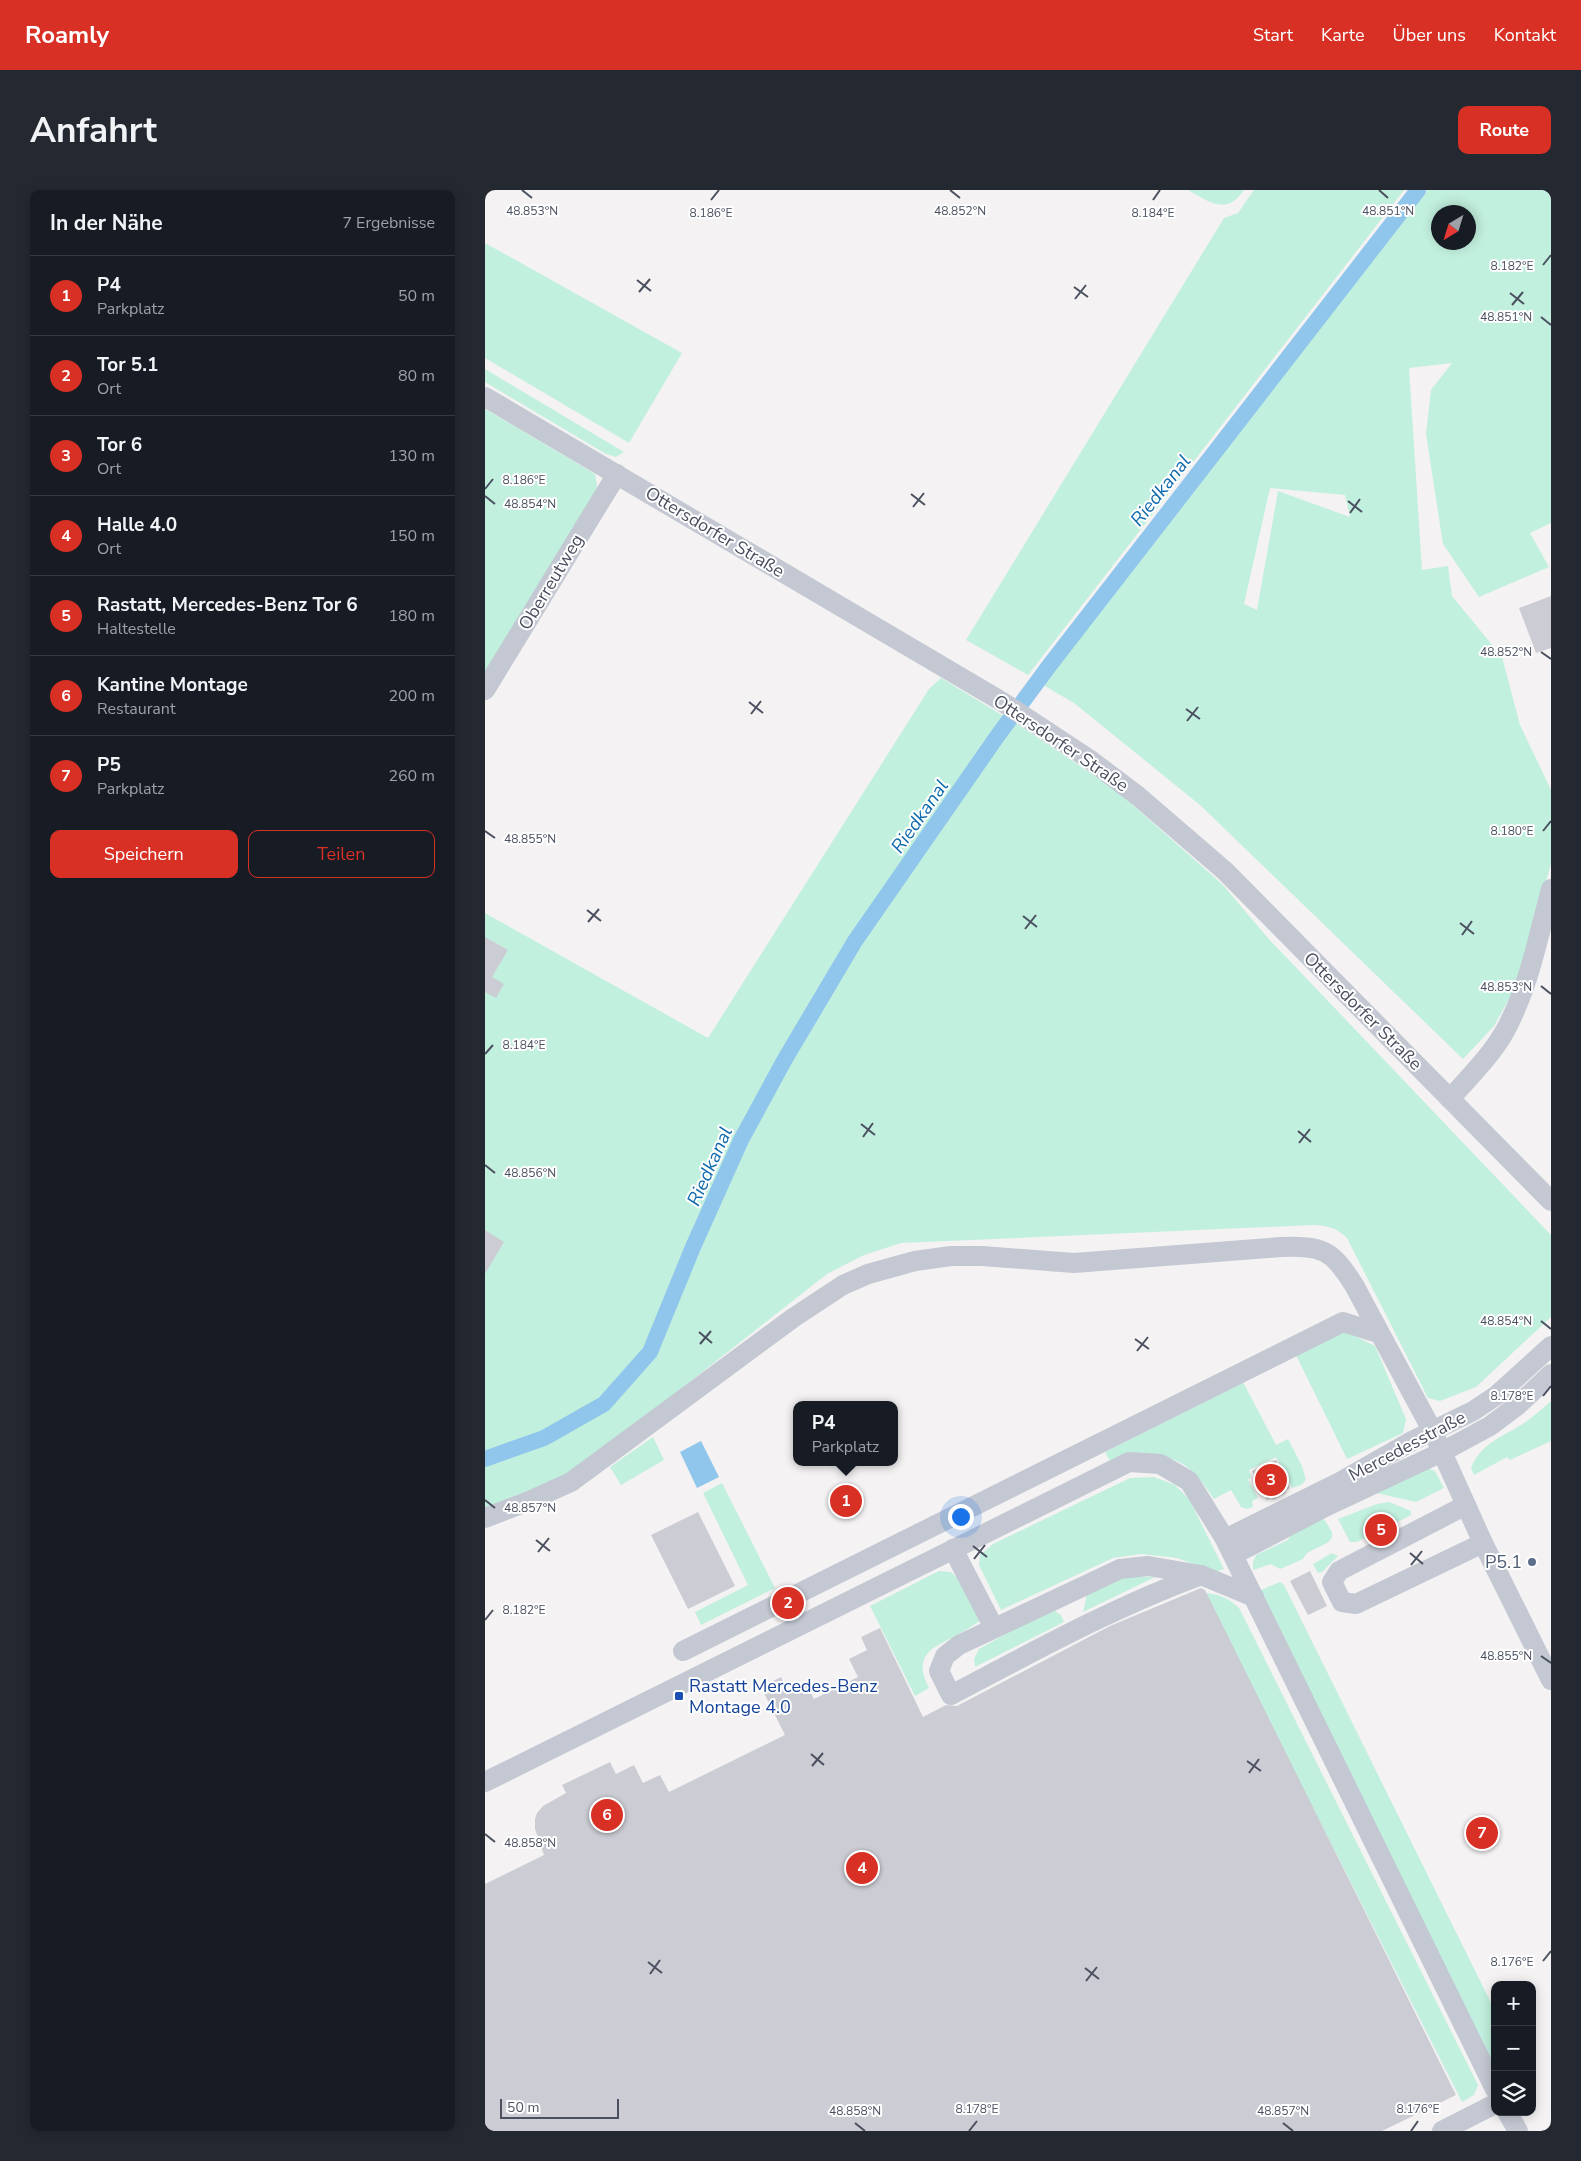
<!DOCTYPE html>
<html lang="de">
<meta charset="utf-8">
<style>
:root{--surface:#171b24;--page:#242831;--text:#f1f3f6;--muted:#9ea1a6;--line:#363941;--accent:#d93025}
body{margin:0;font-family:"Nunito Sans",sans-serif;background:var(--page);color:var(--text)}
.controls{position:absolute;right:15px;bottom:15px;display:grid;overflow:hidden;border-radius:10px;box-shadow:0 2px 12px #0003}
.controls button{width:45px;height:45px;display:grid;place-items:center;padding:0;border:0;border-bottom:1px solid var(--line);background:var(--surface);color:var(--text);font:25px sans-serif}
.compass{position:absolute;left:946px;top:15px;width:45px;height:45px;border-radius:50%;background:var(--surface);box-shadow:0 2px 12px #0003;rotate:218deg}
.scale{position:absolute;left:15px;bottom:12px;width:119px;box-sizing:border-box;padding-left:5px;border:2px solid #4a505f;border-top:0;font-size:14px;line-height:18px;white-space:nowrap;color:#4a505f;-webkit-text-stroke:4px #fff;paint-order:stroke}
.you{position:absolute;left:475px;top:1326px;width:18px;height:18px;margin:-12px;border:4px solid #fff;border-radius:50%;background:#1a73e8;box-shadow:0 0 0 8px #1a73e833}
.badge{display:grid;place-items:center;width:32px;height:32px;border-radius:50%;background:var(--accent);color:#fff;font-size:16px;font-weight:700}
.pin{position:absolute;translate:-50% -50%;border:2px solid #fff;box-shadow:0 1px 5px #0006}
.popup{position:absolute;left:308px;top:1211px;width:105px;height:65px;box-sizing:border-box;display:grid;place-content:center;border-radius:10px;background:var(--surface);filter:drop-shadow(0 1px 4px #0005);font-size:16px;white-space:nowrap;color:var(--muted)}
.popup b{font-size:19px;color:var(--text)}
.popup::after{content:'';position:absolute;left:50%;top:100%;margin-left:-10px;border:10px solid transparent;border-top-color:var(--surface)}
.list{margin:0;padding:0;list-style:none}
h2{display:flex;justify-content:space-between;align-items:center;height:65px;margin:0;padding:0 20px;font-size:21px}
h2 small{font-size:16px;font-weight:400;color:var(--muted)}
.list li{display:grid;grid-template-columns:32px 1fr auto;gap:15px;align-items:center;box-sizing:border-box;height:80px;padding:0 20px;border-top:1px solid var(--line)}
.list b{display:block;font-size:19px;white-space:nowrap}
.list p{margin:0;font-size:16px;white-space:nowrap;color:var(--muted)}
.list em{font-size:16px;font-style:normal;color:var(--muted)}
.actions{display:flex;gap:10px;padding:15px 20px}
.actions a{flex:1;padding:11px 0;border:1px solid var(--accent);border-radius:10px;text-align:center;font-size:18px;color:var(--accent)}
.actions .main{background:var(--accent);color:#fff}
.icon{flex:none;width:28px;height:28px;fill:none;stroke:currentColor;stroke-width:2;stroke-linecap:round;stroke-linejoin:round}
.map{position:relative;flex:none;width:1066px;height:1941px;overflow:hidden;border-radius:10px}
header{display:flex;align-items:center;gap:30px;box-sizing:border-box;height:70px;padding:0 25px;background:var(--accent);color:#fff}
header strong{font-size:24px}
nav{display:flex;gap:28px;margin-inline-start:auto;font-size:18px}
.intro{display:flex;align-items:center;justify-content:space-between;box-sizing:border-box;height:120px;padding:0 30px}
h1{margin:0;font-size:35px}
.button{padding:12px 22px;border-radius:10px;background:var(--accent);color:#fff;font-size:18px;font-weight:700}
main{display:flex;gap:30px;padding:0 30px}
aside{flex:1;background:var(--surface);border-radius:10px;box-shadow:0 2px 12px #0003}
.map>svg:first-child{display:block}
.green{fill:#c2f0de;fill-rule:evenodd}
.water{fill:#90c5ec}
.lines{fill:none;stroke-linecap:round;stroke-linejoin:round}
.canal{stroke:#90c5ec;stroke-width:16}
.building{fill:#cccdd4}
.minor{stroke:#c3c8d3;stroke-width:20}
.ticks{fill:none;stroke:#4a505f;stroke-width:2}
.service-dot{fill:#5c6f8a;stroke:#fff;stroke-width:2}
.transit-dot{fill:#1a4fb4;stroke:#fff;stroke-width:2}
.labels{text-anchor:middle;stroke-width:4;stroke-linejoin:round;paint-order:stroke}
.street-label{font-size:18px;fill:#4a505f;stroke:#fff}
.service-label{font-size:18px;fill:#4e5e75;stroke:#fff;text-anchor:end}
.transit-label{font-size:18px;fill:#164399;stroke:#fff;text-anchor:start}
.water-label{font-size:19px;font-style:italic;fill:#0e6aae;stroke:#fff}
.ticks-label{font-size:12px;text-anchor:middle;fill:#4a505f;stroke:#fff;stroke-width:4;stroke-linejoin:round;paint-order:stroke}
</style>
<header>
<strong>Roamly</strong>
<nav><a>Start</a><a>Karte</a><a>Über uns</a><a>Kontakt</a></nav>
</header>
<div class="intro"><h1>Anfahrt</h1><a class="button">Route</a></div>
<main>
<aside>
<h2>In der Nähe<small>7 Ergebnisse</small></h2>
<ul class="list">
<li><span class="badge">1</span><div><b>P4</b><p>Parkplatz</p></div><em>50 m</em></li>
<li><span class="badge">2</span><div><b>Tor 5.1</b><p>Ort</p></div><em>80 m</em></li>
<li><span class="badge">3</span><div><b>Tor 6</b><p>Ort</p></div><em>130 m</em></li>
<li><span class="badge">4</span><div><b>Halle 4.0</b><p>Ort</p></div><em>150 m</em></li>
<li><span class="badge">5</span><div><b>Rastatt, Mercedes-Benz Tor 6</b><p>Haltestelle</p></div><em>180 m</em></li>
<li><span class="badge">6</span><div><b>Kantine Montage</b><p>Restaurant</p></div><em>200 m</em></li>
<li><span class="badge">7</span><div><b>P5</b><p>Parkplatz</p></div><em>260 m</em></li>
</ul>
<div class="actions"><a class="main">Speichern</a><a>Teilen</a></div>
</aside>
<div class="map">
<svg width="1066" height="1941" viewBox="0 0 1066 1941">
<rect width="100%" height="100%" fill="#f4f2f2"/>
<!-- green -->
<g class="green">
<path d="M703,0H759C741,26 725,12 703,0Z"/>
<path d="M769,0H919L543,485L481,450L739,28L753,23Z"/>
<path d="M942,0H1066V333L1045,343L1064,377L994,407L958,354L941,244L946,200L967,173L924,178L937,380L963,376L967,406L1017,467L1035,535L1066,600V674L1030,798L1009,836L978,869L715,615L589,513L558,495ZM954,22H984V52H954ZM785,298L860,305L865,327L793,301L772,420L759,414Z"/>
<path d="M0,53L197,163L144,253L0,168Z"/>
<path d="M0,179L139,262L131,267L121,264L0,192Z"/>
<path d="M0,219L110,284L113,301L0,488Z"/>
<path d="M456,488L540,539L632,601L738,695L782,747L1066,1045V1127L991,1197L955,1211L943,1208L862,1048C852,1038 844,1036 829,1035L416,1053L379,1065L342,1084L85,1286L0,1321V723L223,848L444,499Z"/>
<path d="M858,1140L890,1156L921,1229L918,1243L862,1269L809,1161Z"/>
<path d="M758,1192L791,1255L803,1249L817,1276L821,1290L816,1295L807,1298L791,1267L764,1280L766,1287L763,1290L773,1308L767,1311L768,1317L762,1319L756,1317L746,1300L729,1309C694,1257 682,1266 626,1273L620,1262Z"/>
<path d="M1066,1211V1251L1025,1270L1022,1267L989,1285L986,1277C999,1251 1016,1248 1039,1233C1048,1227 1057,1219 1066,1211Z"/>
<path d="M168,1247L179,1270L136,1295L125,1277Z"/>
<path d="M942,1278L950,1281L959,1298L931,1312L892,1303Z"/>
<path d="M669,1287L690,1295L704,1309L739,1379L730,1382L692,1368L656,1364L628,1368L516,1420L494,1375L495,1365L508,1354L645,1288Z"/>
<path d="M237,1293L290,1398L216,1435L210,1422L263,1395L218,1303Z"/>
<path d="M904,1312L926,1321V1325L909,1334L905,1328L881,1339L883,1346L872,1352H865L853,1329L892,1314Z"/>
<path d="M837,1326L847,1342V1348L842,1353L822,1363L818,1369L795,1379L786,1374L768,1380V1372L771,1365L803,1350L808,1341Z"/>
<path d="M847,1363L853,1366L837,1382L833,1383L828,1374Z"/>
<path d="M454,1381L466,1382L478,1393L496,1430C488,1435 480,1441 472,1445C447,1458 427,1465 444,1498L430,1506L385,1416Z"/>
<path d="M642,1386L670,1387L598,1422L602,1405Z"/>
<path d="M795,1392L799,1395L1010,1821V1880L776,1400Z"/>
<path d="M719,1403C734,1404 743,1408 754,1418L993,1895L989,1905L977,1912Z"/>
<path d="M570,1421L576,1425L579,1432L490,1477L489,1469L494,1459L560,1422Z"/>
</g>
<!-- water -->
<path class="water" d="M216,1251L234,1287L212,1298L195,1262Z"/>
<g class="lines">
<!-- canal -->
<path class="canal" d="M0,1269L59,1248L119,1214L165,1162L208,1057L256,950L300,869L370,751L511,548L564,476L933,0"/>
</g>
<!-- building -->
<g class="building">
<path d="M1066,406V458L1051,463L1034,418Z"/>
<path d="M0,747L23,760L7,787L19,794L11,808L0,802Z"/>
<path d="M0,1040L19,1052L0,1084Z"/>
<path d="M791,1270L805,1298L800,1301L801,1303L788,1310L787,1307L782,1310L767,1281Z"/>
<path d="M213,1322L250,1396L203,1419L166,1345Z"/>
<path d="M825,1381L842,1416L823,1425L805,1391Z"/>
<path d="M716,1398L720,1400L971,1905L897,1941H0V1694L59,1665L50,1639V1629L52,1623L58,1616L81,1603L77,1595L125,1572L131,1584L149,1575L158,1593L175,1585L184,1602L300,1545L276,1497L296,1487L302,1500L320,1491L329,1509L373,1487L364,1469L382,1460L376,1447L395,1438L438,1527L461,1515L472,1516L625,1436Z"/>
</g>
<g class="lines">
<!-- minor -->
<g class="minor">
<path d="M0,207L516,511L604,569L653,606L740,681L1066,1011"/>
<path d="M0,500L132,284"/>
<path d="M965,909C984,887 1006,866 1020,841C1044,797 1053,747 1066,699"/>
<path d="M981,1315L854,1381L847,1392L857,1412L871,1414L998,1353"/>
<path d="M0,1328L44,1311L86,1292L308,1128L358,1095L383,1084L430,1071L466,1066H497L589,1073L796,1057C838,1056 846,1059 869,1095L948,1242L998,1353L1066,1490"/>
<path d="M740,1349L855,1292L927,1251L988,1221L1012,1205L1066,1156"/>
<path d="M468,1359L509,1438"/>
<path d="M748,1365L840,1317L957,1262L1005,1236L1033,1215L1066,1184"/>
<path d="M716,1385L663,1376L635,1379L474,1455L460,1466L454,1481L466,1505C548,1462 629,1417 716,1385L769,1407"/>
<path d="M198,1461L858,1132L893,1143"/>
<path d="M0,1592L644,1272L675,1274L704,1291L740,1349L1010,1899"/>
<path d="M1022,1922L1033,1941"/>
<path d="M957,1941L1010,1914"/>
</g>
</g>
<!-- ticks -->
<path class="ticks" d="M37,0L47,8M465,0L475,8M894,0L903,8M226,10L234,0M668,10L675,0M1058,75L1066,65M152,90L166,101M589,97L603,107M154,102L165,89M1025,103L1039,114M590,109L601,95M1027,115L1038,102M1056,127L1066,135M0,299L8,289M426,304L440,315M0,306L10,314M863,311L877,322M428,317L439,303M865,323L875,309M1056,462L1066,469M264,512L278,523M701,519L715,529M266,524L276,511M702,531L713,517M0,641L10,648M1058,641L1066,631M102,720L116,731M538,726L552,737M103,732L114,719M975,733L989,744M540,739L551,725M977,745L987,731M1056,796L1066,804M0,864L8,855M376,934L390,945M813,941L826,952M378,947L388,933M814,953L825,939M0,975L10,983M1056,1131L1066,1139M214,1142L227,1153M650,1149L664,1159M215,1154L226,1141M652,1161L663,1147M1058,1206L1066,1196M0,1310L10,1318M51,1350L65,1361M488,1356L502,1367M53,1362L64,1348M925,1363L938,1374M489,1369L500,1355M926,1375L937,1361M0,1430L8,1420M1056,1466L1066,1473M326,1564L339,1575M762,1571L776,1581M327,1576L338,1563M764,1583L774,1569M0,1644L10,1652M1058,1771L1066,1761M163,1772L177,1783M600,1778L614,1789M165,1784L175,1770M601,1791L612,1777M370,1933L380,1941M798,1933L808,1941M484,1941L492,1931M926,1941L933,1931"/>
<!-- markers -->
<circle class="service-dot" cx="1047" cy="1372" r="5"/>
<rect class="transit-dot" x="189" y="1501" width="10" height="10" rx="2.5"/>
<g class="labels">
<!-- street labels -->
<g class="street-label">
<text transform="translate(230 342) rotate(31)" y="6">Ottersdorfer Straße</text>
<text transform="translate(66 392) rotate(-59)" y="6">Oberreutweg</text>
<text transform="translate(576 553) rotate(34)" y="6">Ottersdorfer Straße</text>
<text transform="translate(878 821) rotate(45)" y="6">Ottersdorfer Straße</text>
<text transform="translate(922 1256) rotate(-28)" y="6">Mercedesstraße</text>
</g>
<!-- service labels -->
<g class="service-label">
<text x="1037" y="1378">P5.1</text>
</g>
<!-- transit labels -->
<g class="transit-label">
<text x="204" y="1502">Rastatt Mercedes-Benz<tspan x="204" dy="21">Montage 4.0</tspan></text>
</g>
<!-- water labels -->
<g class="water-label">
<text transform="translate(675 300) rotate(-52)" y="7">Riedkanal</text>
<text transform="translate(434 626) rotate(-55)" y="7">Riedkanal</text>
<text transform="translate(224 976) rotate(-66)" y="7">Riedkanal</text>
</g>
</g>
<g class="ticks-label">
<text x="475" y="25">48.852°N</text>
<text x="47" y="25">48.853°N</text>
<text x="903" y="25">48.851°N</text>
<text x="226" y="27">8.186°E</text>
<text x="668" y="27">8.184°E</text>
<text x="1027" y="80">8.182°E</text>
<text x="1021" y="131">48.851°N</text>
<text x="39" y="294">8.186°E</text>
<text x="45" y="318">48.854°N</text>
<text x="1021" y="466">48.852°N</text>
<text x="1027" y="645">8.180°E</text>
<text x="45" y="653">48.855°N</text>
<text x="1021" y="801">48.853°N</text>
<text x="39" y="859">8.184°E</text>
<text x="45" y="987">48.856°N</text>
<text x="1021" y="1135">48.854°N</text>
<text x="1027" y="1210">8.178°E</text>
<text x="45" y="1322">48.857°N</text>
<text x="39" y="1424">8.182°E</text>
<text x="1021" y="1470">48.855°N</text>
<text x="45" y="1657">48.858°N</text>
<text x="1027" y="1776">8.176°E</text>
<text x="492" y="1923">8.178°E</text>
<text x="933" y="1923">8.176°E</text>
<text x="370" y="1925">48.858°N</text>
<text x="798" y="1925">48.857°N</text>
</g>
</svg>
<div class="controls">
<button>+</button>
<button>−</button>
<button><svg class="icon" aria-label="layers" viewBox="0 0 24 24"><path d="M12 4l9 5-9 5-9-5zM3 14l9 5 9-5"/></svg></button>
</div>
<svg class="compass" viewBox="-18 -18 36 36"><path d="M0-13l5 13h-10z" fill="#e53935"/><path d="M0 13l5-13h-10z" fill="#9ea1a6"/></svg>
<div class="scale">50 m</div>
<div class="you"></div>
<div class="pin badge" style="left:361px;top:1311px">1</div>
<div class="popup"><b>P4</b>Parkplatz</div>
<div class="pin badge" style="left:303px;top:1413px">2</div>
<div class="pin badge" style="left:786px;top:1290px">3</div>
<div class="pin badge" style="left:377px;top:1678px">4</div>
<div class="pin badge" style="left:896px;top:1340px">5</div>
<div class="pin badge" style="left:122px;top:1625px">6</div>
<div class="pin badge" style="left:997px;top:1643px">7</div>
</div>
</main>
